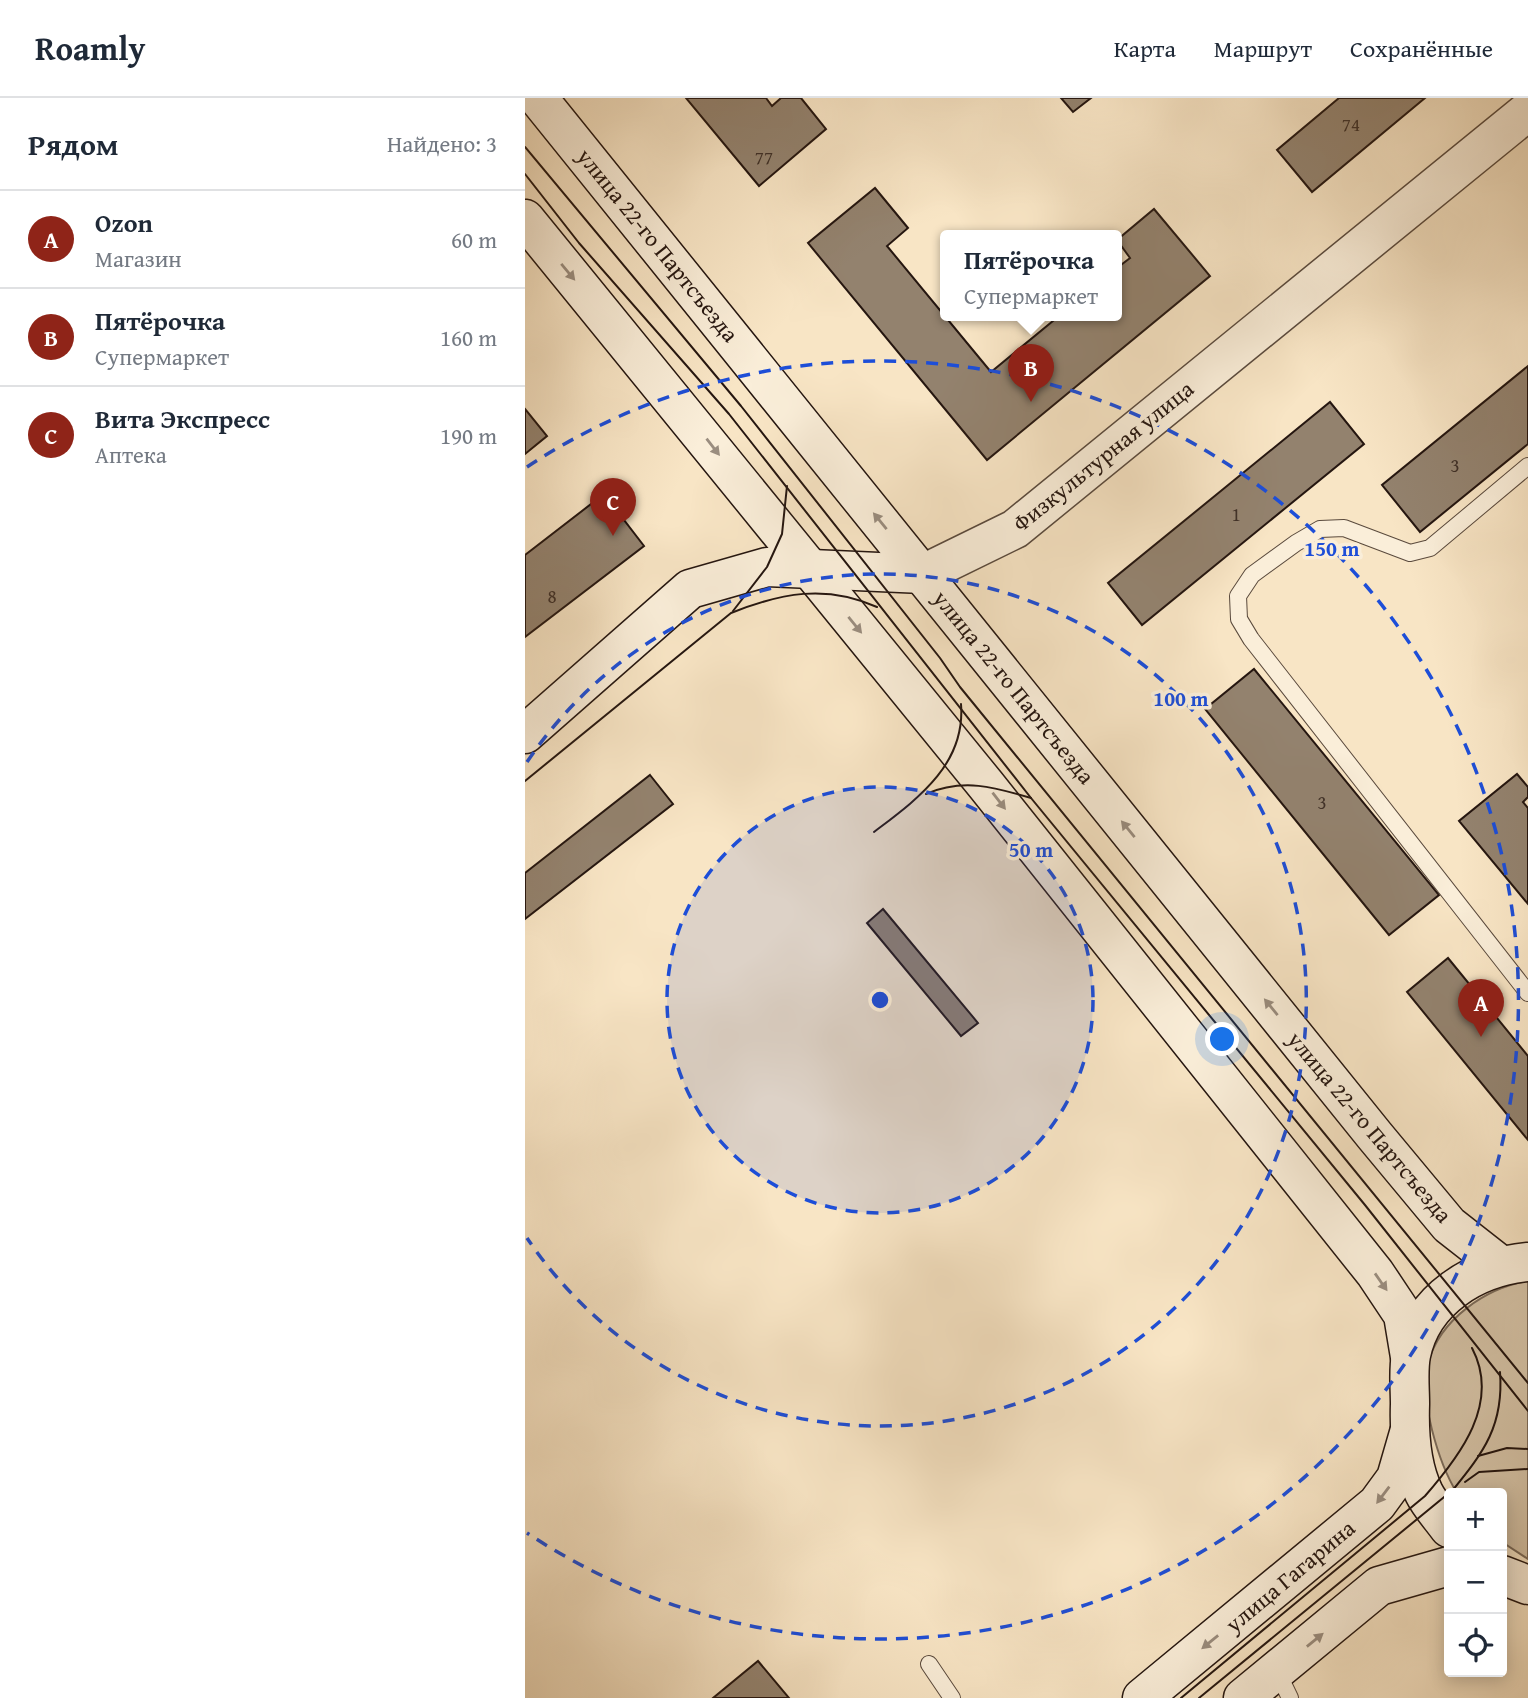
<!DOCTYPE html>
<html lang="ru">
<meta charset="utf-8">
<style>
:root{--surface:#fff;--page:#f6f6f7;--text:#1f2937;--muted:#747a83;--line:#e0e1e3;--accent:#8f2418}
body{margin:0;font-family:"Gentium Book Plus",serif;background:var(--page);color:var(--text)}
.controls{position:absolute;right:21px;bottom:21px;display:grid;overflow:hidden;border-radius:7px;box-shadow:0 4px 18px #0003}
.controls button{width:63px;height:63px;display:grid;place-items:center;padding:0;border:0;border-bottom:2px solid var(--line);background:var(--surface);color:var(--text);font:35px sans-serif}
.you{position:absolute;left:698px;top:942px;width:24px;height:24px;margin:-18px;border:5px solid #fff;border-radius:50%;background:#1a73e8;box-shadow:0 0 0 10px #1a73e833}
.badge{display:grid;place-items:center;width:46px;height:46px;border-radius:50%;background:var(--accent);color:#fff;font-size:23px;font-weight:700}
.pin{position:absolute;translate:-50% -58px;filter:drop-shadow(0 2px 4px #0008)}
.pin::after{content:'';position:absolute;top:37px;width:24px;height:21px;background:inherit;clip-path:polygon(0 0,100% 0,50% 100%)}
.popup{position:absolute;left:415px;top:132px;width:182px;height:91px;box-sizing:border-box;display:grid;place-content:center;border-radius:7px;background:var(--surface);filter:drop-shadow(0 2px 5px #0005);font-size:23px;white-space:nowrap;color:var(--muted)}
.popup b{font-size:26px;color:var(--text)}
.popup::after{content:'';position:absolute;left:50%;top:100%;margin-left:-14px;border:14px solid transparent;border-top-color:var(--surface)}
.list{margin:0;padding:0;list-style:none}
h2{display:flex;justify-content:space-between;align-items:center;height:91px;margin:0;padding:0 28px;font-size:30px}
h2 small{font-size:23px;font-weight:400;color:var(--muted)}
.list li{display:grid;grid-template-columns:46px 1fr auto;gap:21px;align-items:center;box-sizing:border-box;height:98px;padding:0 28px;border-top:2px solid var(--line)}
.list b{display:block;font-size:26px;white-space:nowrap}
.list p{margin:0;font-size:23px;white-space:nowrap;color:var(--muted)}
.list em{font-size:23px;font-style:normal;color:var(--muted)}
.icon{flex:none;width:38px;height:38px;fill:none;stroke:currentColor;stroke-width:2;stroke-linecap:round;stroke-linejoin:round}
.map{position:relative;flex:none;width:1003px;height:1600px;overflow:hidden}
header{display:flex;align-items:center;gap:42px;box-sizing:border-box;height:98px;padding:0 35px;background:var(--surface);border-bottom:2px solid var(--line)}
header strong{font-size:33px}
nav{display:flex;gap:38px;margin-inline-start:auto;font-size:24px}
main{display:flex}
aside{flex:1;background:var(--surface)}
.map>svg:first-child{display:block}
.green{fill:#d4c2a6;stroke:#7c6c5b;stroke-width:2}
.building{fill:#93826e;stroke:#251610;stroke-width:2}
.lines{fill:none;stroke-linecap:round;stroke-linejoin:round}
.service-casing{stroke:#5a4a3d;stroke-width:18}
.tertiary-casing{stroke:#5a4a3d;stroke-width:41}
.secondary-casing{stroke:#251610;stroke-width:41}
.service{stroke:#faeed9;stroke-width:16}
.tertiary{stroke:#faeed9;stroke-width:38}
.secondary{stroke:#faeed9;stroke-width:38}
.tram{stroke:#251610;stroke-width:2}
.oneway{fill:#9a8d7f}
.ring{fill:none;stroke:#1d4ed8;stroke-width:3.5;stroke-dasharray:12 9}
.labels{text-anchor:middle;stroke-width:7;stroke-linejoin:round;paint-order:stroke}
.number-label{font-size:19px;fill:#403128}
.street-label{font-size:23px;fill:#251610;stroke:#faeed9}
.centre{fill:#1d4ed8;stroke:#faeed9;stroke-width:3.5}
.ring-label{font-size:21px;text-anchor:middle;font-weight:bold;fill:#1d4ed8;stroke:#faeed9;stroke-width:7;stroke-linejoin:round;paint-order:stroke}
</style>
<header>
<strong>Roamly</strong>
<nav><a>Карта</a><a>Маршрут</a><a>Сохранённые</a></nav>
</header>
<main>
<aside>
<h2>Рядом<small>Найдено: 3</small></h2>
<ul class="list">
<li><span class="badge">A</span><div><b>Ozon</b><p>Магазин</p></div><em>60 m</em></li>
<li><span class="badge">B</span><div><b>Пятёрочка</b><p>Супермаркет</p></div><em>160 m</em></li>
<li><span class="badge">C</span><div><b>Вита Экспресс</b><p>Аптека</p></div><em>190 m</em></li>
</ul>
</aside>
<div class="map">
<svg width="1003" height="1600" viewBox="0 0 1003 1600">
<rect width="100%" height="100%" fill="#f8e5c5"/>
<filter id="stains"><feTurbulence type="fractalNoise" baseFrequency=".00286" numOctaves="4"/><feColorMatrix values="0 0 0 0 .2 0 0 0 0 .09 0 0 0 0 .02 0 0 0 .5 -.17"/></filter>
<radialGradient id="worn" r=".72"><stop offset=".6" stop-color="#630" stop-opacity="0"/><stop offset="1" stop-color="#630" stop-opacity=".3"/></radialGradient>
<!-- green -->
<path class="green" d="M1003,1183V1461L977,1444V1395H932C914,1366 893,1299 903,1265C915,1221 961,1190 1003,1183Z"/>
<!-- building -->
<g class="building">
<path d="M161,0H241L247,8L256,0H276L301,31L234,88Z"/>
<path d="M536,0H566L548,14Z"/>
<path d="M814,0H900L787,94L752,52Z"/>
<path d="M350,90L383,130L362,148L466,274L534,218H592V170L605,160L592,142L629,111L685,178L462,362L283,145Z"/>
<path d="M1003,268V346L895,434L857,387Z"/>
<path d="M805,304L839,346L617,527L583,485Z"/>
<path d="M0,311L22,338L0,356Z"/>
<path d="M79,396L119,448L0,539V457Z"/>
<path d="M729,571L914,797L864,837L680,611Z"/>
<path d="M992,676L1003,689V699L998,704L1003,710V806L934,723Z"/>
<path d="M125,677L148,706L0,821V775Z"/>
<path d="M358,811L453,925L436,938L342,825Z"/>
<path d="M923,860L1003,958V1042L882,894Z"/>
<path d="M233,1563L264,1600H188Z"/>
</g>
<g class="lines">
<!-- service casing -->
<g class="service-casing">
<g id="service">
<path d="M1003,368L905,450L885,455L819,430L795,431L771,445L727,477L713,498L714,521L726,541L1003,895"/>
<path d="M404,1566L427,1600"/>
<path d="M752,1573L765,1600"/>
</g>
</g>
<!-- tertiary casing -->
<g class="tertiary-casing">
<path id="tertiary" d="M398,476L490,431L1003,13"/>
</g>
<!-- secondary casing -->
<g class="secondary-casing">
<g id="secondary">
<path d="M13,0L850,1038L924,1127L975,1167"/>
<path d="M0,121L461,687L850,1175L878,1217L885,1259"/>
<path d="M0,636L165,491L242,469L398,476"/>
<path d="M924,1430C916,1419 905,1407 899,1395C886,1368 884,1336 885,1306C885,1290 883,1272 886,1257C897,1201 950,1169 1003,1164"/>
<path d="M977,1477L1003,1487"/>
<path d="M617,1600L852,1406L871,1380L884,1335"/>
<path d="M718,1600L854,1488L924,1468"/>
</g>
</g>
<!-- service -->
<use href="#service" class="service"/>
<!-- tertiary -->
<use href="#tertiary" class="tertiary"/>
<!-- secondary -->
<use href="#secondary" class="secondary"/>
<!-- tram -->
<g class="tram">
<path d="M0,49L216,308L415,560L435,589L1003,1285"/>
<path d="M0,76L54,145L204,316L506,700L840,1107L1003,1313"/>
<path d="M208,513L242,469L257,436L262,388"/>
<path d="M0,683L206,515C256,495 301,486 352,509"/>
<path d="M401,696C438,680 469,689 506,700"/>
<path d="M349,734C391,702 441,667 436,606"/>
<path d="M953,1358L982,1350L1003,1351"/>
<path d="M940,1384L954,1374L1003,1371"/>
<path d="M927,1393C959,1354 979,1327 975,1274"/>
<path d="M656,1600L900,1398C935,1358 976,1305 947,1250"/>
<path d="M674,1600L924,1395"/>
</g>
</g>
<!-- one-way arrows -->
<defs><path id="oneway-solid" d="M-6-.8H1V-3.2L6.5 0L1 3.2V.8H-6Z" transform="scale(1.75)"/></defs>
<g class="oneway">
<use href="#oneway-solid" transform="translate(43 174) rotate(50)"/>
<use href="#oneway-solid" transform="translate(188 349) rotate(52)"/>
<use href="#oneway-solid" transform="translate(355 423) rotate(-129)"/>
<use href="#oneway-solid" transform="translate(330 527) rotate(51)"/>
<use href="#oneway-solid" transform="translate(474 703) rotate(52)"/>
<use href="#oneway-solid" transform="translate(603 731) rotate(-129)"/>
<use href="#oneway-solid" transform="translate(746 909) rotate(-129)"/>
<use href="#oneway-solid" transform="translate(856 1184) rotate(55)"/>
<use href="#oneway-solid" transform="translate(858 1397) rotate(127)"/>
<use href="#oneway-solid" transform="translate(790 1542) rotate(-39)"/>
<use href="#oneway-solid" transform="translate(685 1544) rotate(141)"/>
</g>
<!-- distance rings -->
<circle cx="355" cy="902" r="213" fill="#1d4ed8" fill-opacity=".12"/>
<g class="ring">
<circle cx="355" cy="902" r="213"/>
<path d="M2 664A426 426 0 1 1 2 1140"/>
<path d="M2 369A639 639 0 1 1 2 1435"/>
</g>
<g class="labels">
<!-- number labels -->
<g class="number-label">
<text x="826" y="33">74</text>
<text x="239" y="66">77</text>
<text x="930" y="374">3</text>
<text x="711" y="423">1</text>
<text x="27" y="505">8</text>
<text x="797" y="711">3</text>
</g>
<!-- street labels -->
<g class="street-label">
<text transform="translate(133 147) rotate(51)" y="8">улица 22-го Партсъезда</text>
<text transform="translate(578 358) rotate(-39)" y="8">Физкультурная улица</text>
<text transform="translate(489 589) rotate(51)" y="8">улица 22-го Партсъезда</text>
<text transform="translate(845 1029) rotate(50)" y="8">улица 22-го Партсъезда</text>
<text transform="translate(765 1478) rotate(-40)" y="8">улица Гагарина</text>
</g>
</g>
<circle cx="355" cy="902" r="10" class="centre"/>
<g class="ring-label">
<text x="807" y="458">150 m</text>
<text x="656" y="608">100 m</text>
<text x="506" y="759">50 m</text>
</g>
<rect width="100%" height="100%" filter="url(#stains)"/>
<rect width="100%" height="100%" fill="url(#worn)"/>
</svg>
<div class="controls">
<button>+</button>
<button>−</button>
<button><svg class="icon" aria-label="locate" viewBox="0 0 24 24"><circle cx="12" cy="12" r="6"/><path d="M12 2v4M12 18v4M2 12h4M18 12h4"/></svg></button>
</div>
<div class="you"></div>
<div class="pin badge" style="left:956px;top:939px">A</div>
<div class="pin badge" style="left:506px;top:304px">B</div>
<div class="popup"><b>Пятёрочка</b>Супермаркет</div>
<div class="pin badge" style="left:88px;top:438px">C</div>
</div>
</main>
